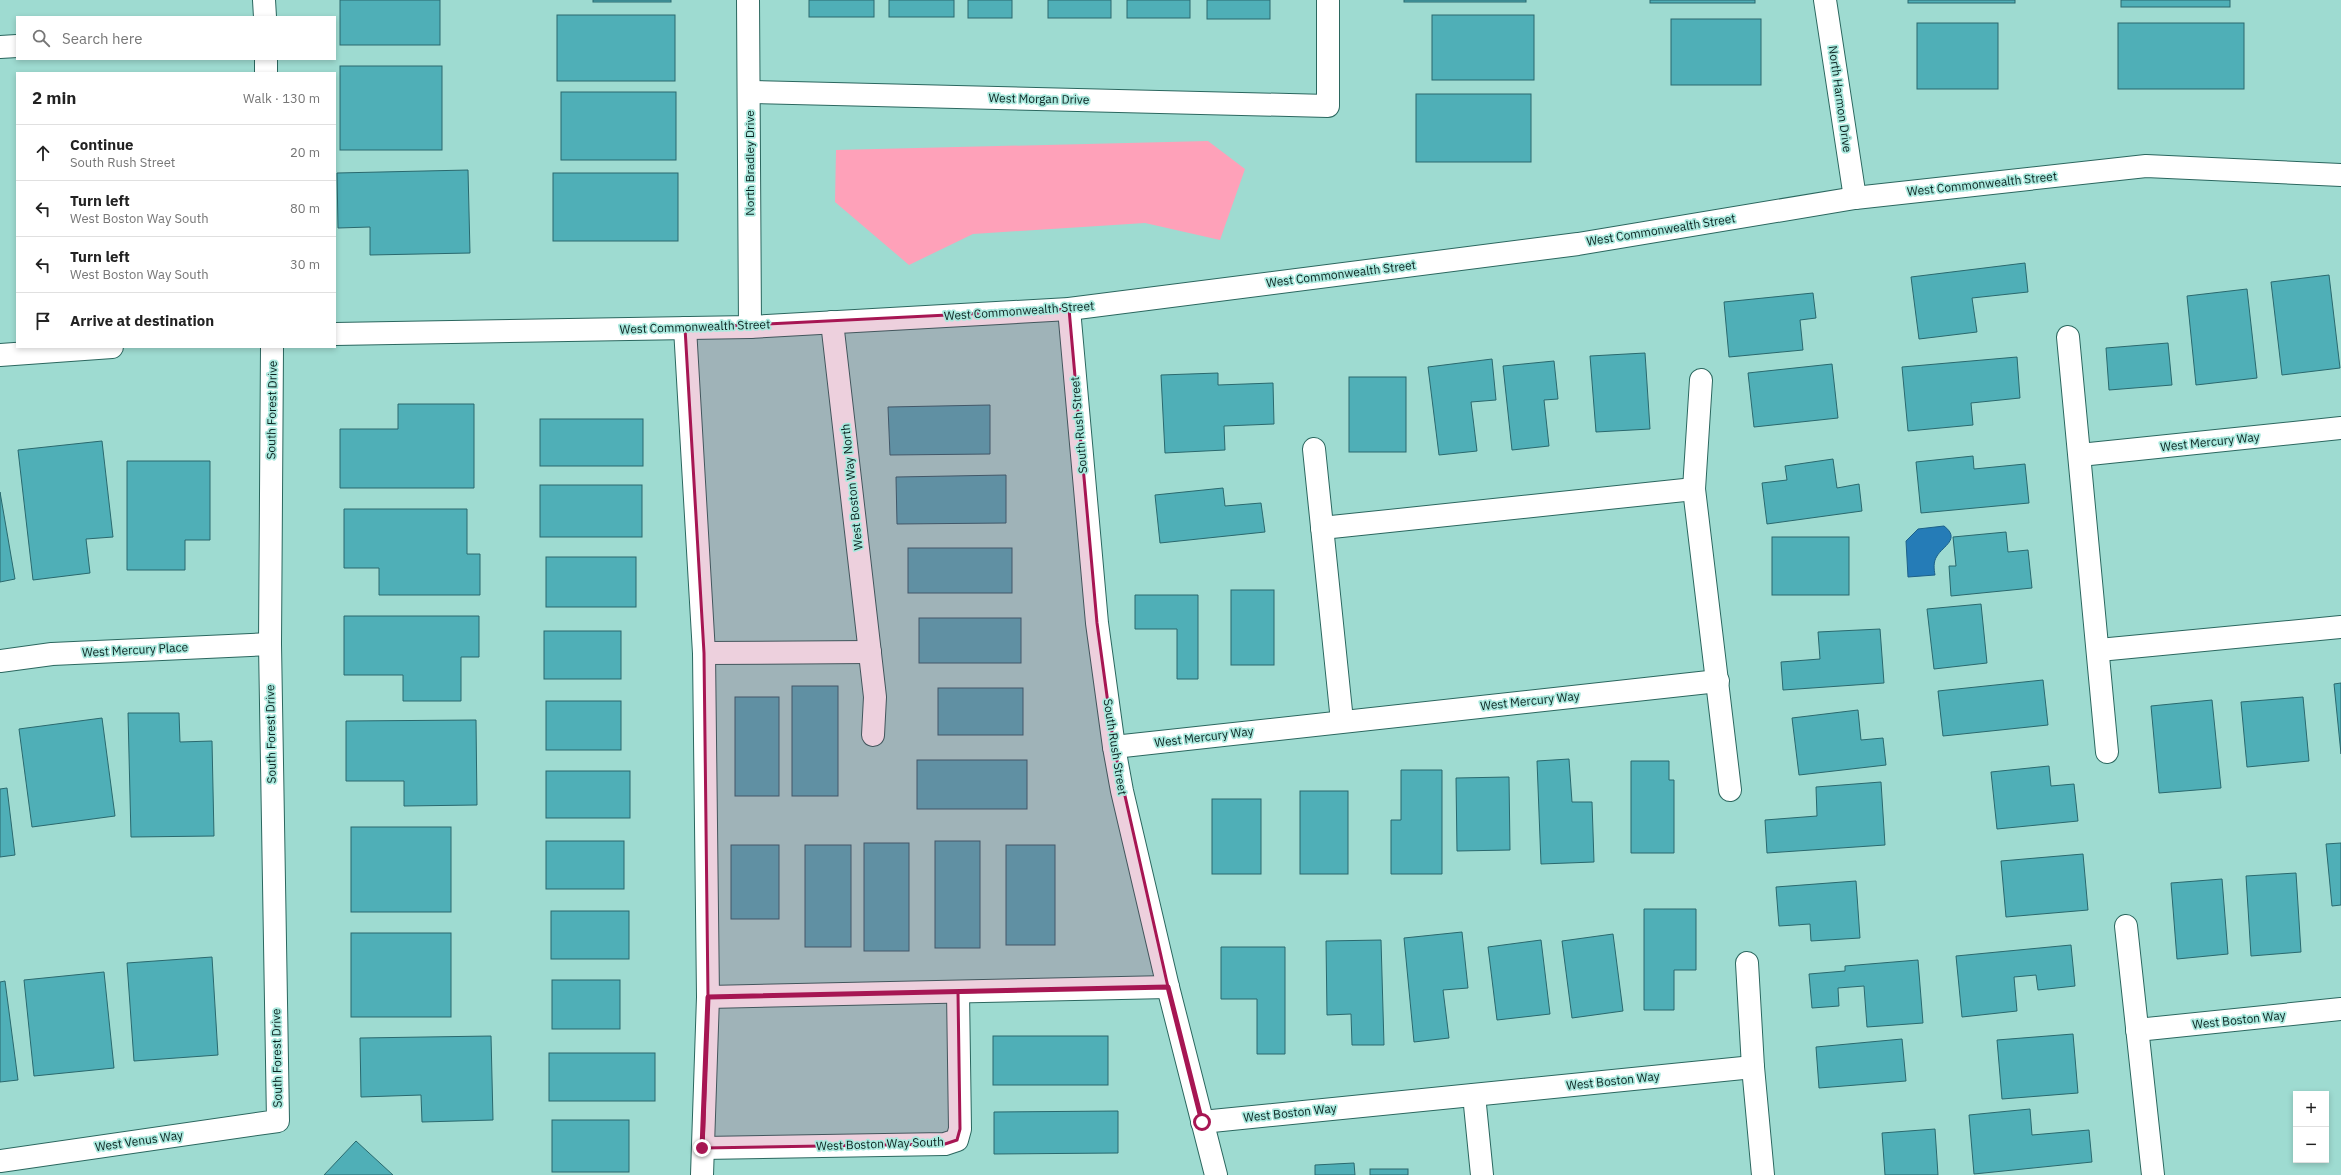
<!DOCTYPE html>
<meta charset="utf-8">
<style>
:root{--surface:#fff;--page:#f6f6f6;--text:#222;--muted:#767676;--line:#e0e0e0}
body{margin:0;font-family:"IBM Plex Sans",sans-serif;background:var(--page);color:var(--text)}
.controls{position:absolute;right:12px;bottom:12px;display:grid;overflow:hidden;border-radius:0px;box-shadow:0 2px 6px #0003}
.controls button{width:36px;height:36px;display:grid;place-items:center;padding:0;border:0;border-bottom:1px solid var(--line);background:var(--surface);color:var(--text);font:20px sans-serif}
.stop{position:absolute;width:12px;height:12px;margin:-9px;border:3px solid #a71653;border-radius:50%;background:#fff}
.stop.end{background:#a71653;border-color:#fff;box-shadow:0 1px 4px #0008}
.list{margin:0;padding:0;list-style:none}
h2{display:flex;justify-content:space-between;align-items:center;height:52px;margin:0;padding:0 16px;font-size:17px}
h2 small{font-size:13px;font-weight:400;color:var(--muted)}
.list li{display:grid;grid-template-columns:26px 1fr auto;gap:12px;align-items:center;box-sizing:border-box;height:56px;padding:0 16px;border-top:1px solid var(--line)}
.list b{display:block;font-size:15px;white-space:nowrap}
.list p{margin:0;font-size:13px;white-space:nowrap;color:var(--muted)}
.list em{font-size:13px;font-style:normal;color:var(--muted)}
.icon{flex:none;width:22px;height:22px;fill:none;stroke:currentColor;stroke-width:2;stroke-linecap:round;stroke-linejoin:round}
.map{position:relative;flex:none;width:2341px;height:1175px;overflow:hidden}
.search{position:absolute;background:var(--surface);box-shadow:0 2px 6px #0003;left:16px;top:16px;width:320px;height:44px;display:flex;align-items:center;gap:10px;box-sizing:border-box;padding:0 14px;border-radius:0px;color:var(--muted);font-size:15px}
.panel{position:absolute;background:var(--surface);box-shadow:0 2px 6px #0003;left:16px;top:72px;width:320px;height:276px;border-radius:0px}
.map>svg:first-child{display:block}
.green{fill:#fea1b9}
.water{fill:#257cb7;stroke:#1d618a}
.building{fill:#4fafb7;stroke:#2a696e}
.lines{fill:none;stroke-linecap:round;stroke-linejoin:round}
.minor-casing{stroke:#2b675f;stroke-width:24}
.tertiary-casing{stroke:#2b675f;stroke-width:24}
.minor{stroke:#fff;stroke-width:22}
.tertiary{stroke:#fff;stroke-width:22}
.route{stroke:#a71653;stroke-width:5}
.marked{fill:#a71653;fill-opacity:0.2;stroke:#a71653;stroke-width:3;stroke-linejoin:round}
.labels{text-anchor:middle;stroke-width:3.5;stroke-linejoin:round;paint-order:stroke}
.street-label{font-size:12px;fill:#0a2320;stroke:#abe9de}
</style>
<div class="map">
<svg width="2341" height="1175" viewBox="0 0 2341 1175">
<rect width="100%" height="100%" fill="#9edbd1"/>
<!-- green -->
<path class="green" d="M1208,141L1245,169L1220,240L1145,223L973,234L909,265L835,202L836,150Z"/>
<!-- water -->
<path class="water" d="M1944,526C1961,539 1943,546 1937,556C1933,562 1934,569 1935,575L1908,577L1906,541L1918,529Z"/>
<!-- building -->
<g class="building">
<rect x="340" y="0" width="100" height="45"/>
<rect x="593" y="0" width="78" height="2"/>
<rect x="809" y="0" width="65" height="17"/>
<rect x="889" y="0" width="65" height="17"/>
<rect x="968" y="0" width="44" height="18"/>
<rect x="1048" y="0" width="63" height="18"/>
<rect x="1127" y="0" width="63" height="18"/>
<rect x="1207" y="0" width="63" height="19"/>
<rect x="1404" y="0" width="122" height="2"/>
<rect x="1650" y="0" width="105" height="3"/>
<rect x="1908" y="0" width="107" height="3"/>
<rect x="2121" y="0" width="109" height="7"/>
<rect x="557" y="15" width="118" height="66"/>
<rect x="1432" y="15" width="102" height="65"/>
<rect x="1671" y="19" width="90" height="66"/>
<rect x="1917" y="23" width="81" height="66"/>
<rect x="2118" y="23" width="126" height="66"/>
<rect x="340" y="66" width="102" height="84"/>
<rect x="561" y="92" width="115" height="68"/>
<rect x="1416" y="94" width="115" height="68"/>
<path d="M468,170L470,253L370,255V227L338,228L337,173Z"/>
<rect x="553" y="173" width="125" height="68"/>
<path d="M2025,263L2028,292L1972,298L1977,332L1919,339L1911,277Z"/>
<path d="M2329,275L2340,368L2282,375L2271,282Z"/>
<path d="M2247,289L2257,378L2196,385L2187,296Z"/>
<path d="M1813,293L1816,318L1800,320L1803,350L1729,357L1724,302Z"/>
<path d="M2168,343L2172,385L2109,390L2106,348Z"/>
<path d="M1645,353L1650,429L1596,432L1590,356Z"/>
<path d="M2017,357L2020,398L1971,403L1973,425L1908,431L1902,367Z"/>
<path d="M1492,359L1496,400L1471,402L1477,451L1439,455L1428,367Z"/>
<path d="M1554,361L1558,399L1544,400L1549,446L1512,450L1503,366Z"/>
<path d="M1832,364L1838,418L1754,427L1748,373Z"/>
<path d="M1218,373V385L1273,383L1274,424L1224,426L1225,450L1165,453L1161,375Z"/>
<rect x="1349" y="377" width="57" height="75"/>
<path d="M398,404H474V488H340V429H398Z"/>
<path d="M990,405V454L890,455L888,407Z"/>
<rect x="540" y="419" width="103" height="47"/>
<path d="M102,441L113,537L86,539L90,573L33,580L18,450Z"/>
<path d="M1973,456L1974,469L2025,464L2029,503L1921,513L1916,462Z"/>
<path d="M1833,459L1837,488L1859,484L1862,511L1767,524L1762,483L1787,480L1785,466Z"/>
<path d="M127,461H210V540H185V570H127Z"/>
<path d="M1006,475V523L897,524L896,477Z"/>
<rect x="540" y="485" width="102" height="52"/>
<path d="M1223,488L1225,506L1261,503L1265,532L1160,543L1155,495Z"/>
<path d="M0,492L15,579L0,582Z"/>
<path d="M344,509H467V554H480V595H379V568H344Z"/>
<path d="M2006,532L2008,552L2028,550L2032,588L1951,596L1949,566H1956L1953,537Z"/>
<rect x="1772" y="537" width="77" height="58"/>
<rect x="908" y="548" width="104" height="45"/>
<rect x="546" y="557" width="90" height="50"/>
<rect x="1231" y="590" width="43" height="75"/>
<path d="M1135,595H1198V679H1177V629H1135Z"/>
<path d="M1981,604L1987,663L1934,669L1927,609Z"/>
<path d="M344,616H479V657H461V701H403V675H344Z"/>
<rect x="919" y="618" width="102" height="45"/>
<path d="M1880,629L1884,683L1783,690L1781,662L1820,659L1818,632Z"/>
<rect x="544" y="631" width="77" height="48"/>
<path d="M2043,680L2048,725L1943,736L1938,691Z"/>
<path d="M2341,683V754L2334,684Z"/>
<rect x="792" y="686" width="46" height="110"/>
<rect x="938" y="688" width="85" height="47"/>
<rect x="735" y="697" width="44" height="99"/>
<path d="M2303,697L2309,761L2247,767L2241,702Z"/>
<path d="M2212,700L2221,788L2159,793L2151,706Z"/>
<rect x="546" y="701" width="75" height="49"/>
<path d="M1858,710L1861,740L1883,738L1886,765L1799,775L1792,718Z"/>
<path d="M128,713H179L180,742L212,741L214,836L131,837Z"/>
<path d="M102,718L115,816L32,827L19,729Z"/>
<path d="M476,720L477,805L404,806V781H346V721Z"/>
<path d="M1569,759L1572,802H1592L1594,862L1541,864L1537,761Z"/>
<rect x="917" y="760" width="110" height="49"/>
<path d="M1631,761H1669V780H1674V853H1631Z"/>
<path d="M2049,766L2051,786L2074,784L2078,821L1997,829L1991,772Z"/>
<path d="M1401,770H1442V874H1391V820H1401Z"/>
<rect x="546" y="771" width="84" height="47"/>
<path d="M1509,777L1510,850L1457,851L1456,778Z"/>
<path d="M1881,782L1885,845L1767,853L1765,820L1817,816L1816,787Z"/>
<path d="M7,788L15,855L0,857V789Z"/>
<rect x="1300" y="791" width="48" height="83"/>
<rect x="1212" y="799" width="49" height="75"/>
<rect x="351" y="827" width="100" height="85"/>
<rect x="546" y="841" width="78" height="48"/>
<rect x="935" y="841" width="45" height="107"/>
<rect x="864" y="843" width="45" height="108"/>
<path d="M2341,843V905L2332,906L2326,844Z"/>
<rect x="731" y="845" width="48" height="74"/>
<rect x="805" y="845" width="46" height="102"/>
<rect x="1006" y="845" width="49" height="100"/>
<path d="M2083,854L2088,910L2006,917L2001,861Z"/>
<path d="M2296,873L2301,952L2251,956L2246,876Z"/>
<path d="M2222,879L2228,954L2177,959L2171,883Z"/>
<path d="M1856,881L1860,938L1811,941L1810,924L1779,926L1776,887Z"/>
<path d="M1644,909H1696V970H1674V1010H1644Z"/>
<rect x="551" y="911" width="78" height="48"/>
<path d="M1462,932L1468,988L1443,990L1449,1038L1414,1042L1404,938Z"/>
<rect x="351" y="933" width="100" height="84"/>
<path d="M1613,934L1623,1011L1572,1018L1562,941Z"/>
<path d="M1381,940L1384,1045H1352L1351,1014L1327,1015L1326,941Z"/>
<path d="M1541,940L1550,1014L1497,1020L1488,947Z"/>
<path d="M2071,945L2075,986L2038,990L2036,975L2014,977L2017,1011L1962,1017L1956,956Z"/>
<path d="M1221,947H1285V1054H1257V999H1221Z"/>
<path d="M212,957L218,1055L134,1061L127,963Z"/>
<path d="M1918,960L1923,1023L1867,1027L1864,986L1838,988L1839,1006L1812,1008L1809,974L1845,971V966Z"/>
<path d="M104,972L114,1068L34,1076L24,980Z"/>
<rect x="552" y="980" width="68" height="49"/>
<path d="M5,981L18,1080L0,1082V982Z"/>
<path d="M2073,1034L2078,1093L2002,1099L1997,1040Z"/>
<path d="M491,1036L493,1120L422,1122L421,1095L361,1097L360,1038Z"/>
<rect x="993" y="1036" width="115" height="49"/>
<path d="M1902,1039L1906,1081L1819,1088L1816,1047Z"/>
<rect x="549" y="1053" width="106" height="48"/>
<path d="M2030,1109L2032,1135L2089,1130L2092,1162L1974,1174L1969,1115Z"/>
<path d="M1118,1111V1153L994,1154V1112Z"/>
<rect x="552" y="1120" width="77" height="52"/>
<path d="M1935,1129L1938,1175H1885L1882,1133Z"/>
<path d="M356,1141L393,1175H324Z"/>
<path d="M1354,1163L1355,1175H1315V1165Z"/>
<rect x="1370" y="1169" width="38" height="6"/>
</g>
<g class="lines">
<!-- minor casing -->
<g class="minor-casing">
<g id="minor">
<path d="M264,0L265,17"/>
<path d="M748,0L750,327"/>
<path d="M1825,0L1855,198"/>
<path d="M0,47L17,46"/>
<path d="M266,59V73"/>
<path d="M750,92L1328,106V0"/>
<path d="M1069,309L1097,623L1114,747L1122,791L1168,987L1216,1175"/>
<path d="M832,322L875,697L873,735"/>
<path d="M685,328L704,653L708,997L702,1175"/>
<path d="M2068,337L2107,752"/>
<path d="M1701,380L1694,489L1730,790"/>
<path d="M1314,449L1342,721"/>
<path d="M2080,455L2341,428"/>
<path d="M1322,528L1694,489"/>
<path d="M2099,650L2341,627"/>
<path d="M704,653L870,652"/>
<path d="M0,661L52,654L270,644"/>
<path d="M1114,747L1718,681"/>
<path d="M2126,926L2153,1175"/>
<path d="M1747,963L1753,1067L1763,1175"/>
<path d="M708,997L1168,987"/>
<path d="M2137,1030L2341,1009"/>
<path d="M1474,1095L1482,1175"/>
<path d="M1202,1122L1753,1067"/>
<path d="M703,1148L945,1144L957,1140L960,1129L958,992"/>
<path d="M0,1161L278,1121L270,644L272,347"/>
</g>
</g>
<!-- tertiary casing -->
<g class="tertiary-casing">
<g id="tertiary">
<path d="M335,334L750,327L1069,309L1578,244L1855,198L2146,166L2341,175"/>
<path d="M0,355L112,347"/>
</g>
</g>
<!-- minor -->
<use href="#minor" class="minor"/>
<!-- tertiary -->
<use href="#tertiary" class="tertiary"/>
</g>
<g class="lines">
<!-- route -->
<path class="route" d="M702,1148L708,997L1168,987L1202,1122"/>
</g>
<!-- marked area -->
<path class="marked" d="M1069,309L1097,623L1114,747L1168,987L958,992L960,1129L957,1140L945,1144L703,1148L708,997L704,653L685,328Z"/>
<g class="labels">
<!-- street labels -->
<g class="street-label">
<text transform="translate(1039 99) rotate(1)" y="4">West Morgan Drive</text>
<text transform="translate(1840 99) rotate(82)" y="4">North Harmon Drive</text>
<text transform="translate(750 163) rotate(-90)" y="4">North Bradley Drive</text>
<text transform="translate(1982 184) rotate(-6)" y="4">West Commonwealth Street</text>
<text transform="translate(1661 230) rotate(-9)" y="4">West Commonwealth Street</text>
<text transform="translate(1341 274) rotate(-7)" y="4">West Commonwealth Street</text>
<text transform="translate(1019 311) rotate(-4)" y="4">West Commonwealth Street</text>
<text transform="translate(695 327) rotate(-2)" y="4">West Commonwealth Street</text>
<text transform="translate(272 410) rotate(-89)" y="4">South Forest Drive</text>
<text transform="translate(1079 425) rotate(-95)" y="4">South Rush Street</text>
<text transform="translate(2210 442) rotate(-6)" y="4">West Mercury Way</text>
<text transform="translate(852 487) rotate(-96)" y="4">West Boston Way North</text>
<text transform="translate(135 650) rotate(-3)" y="4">West Mercury Place</text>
<text transform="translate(1530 701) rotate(-6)" y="4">West Mercury Way</text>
<text transform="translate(271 734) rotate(-91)" y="4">South Forest Drive</text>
<text transform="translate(1204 737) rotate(-7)" y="4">West Mercury Way</text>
<text transform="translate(1115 747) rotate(81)" y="4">South Rush Street</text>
<text transform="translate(2239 1020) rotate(-6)" y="4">West Boston Way</text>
<text transform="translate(277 1058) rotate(-91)" y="4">South Forest Drive</text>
<text transform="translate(1613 1081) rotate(-6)" y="4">West Boston Way</text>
<text transform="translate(1290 1113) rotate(-6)" y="4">West Boston Way</text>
<text transform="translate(139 1141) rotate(-8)" y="4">West Venus Way</text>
<text transform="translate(880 1144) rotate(-2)" y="4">West Boston Way South</text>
</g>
</g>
</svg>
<div class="controls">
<button>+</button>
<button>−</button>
</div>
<div class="stop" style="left:1202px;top:1122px"></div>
<div class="stop end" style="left:702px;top:1148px"></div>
<div class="search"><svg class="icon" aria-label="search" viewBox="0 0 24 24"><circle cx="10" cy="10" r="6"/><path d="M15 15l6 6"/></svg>Search here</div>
<section class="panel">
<h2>2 min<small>Walk · 130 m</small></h2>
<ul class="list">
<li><svg class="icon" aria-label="ahead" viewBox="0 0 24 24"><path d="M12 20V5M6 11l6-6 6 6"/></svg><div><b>Continue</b><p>South Rush Street</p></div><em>20 m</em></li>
<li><svg class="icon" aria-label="left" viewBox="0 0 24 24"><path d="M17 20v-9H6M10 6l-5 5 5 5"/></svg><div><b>Turn left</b><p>West Boston Way South</p></div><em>80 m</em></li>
<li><svg class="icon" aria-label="left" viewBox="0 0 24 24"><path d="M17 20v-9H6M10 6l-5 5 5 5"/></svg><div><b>Turn left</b><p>West Boston Way South</p></div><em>30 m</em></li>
<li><svg class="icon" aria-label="arrive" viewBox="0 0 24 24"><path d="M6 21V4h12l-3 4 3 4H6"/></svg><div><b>Arrive at destination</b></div></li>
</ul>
</section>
</div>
